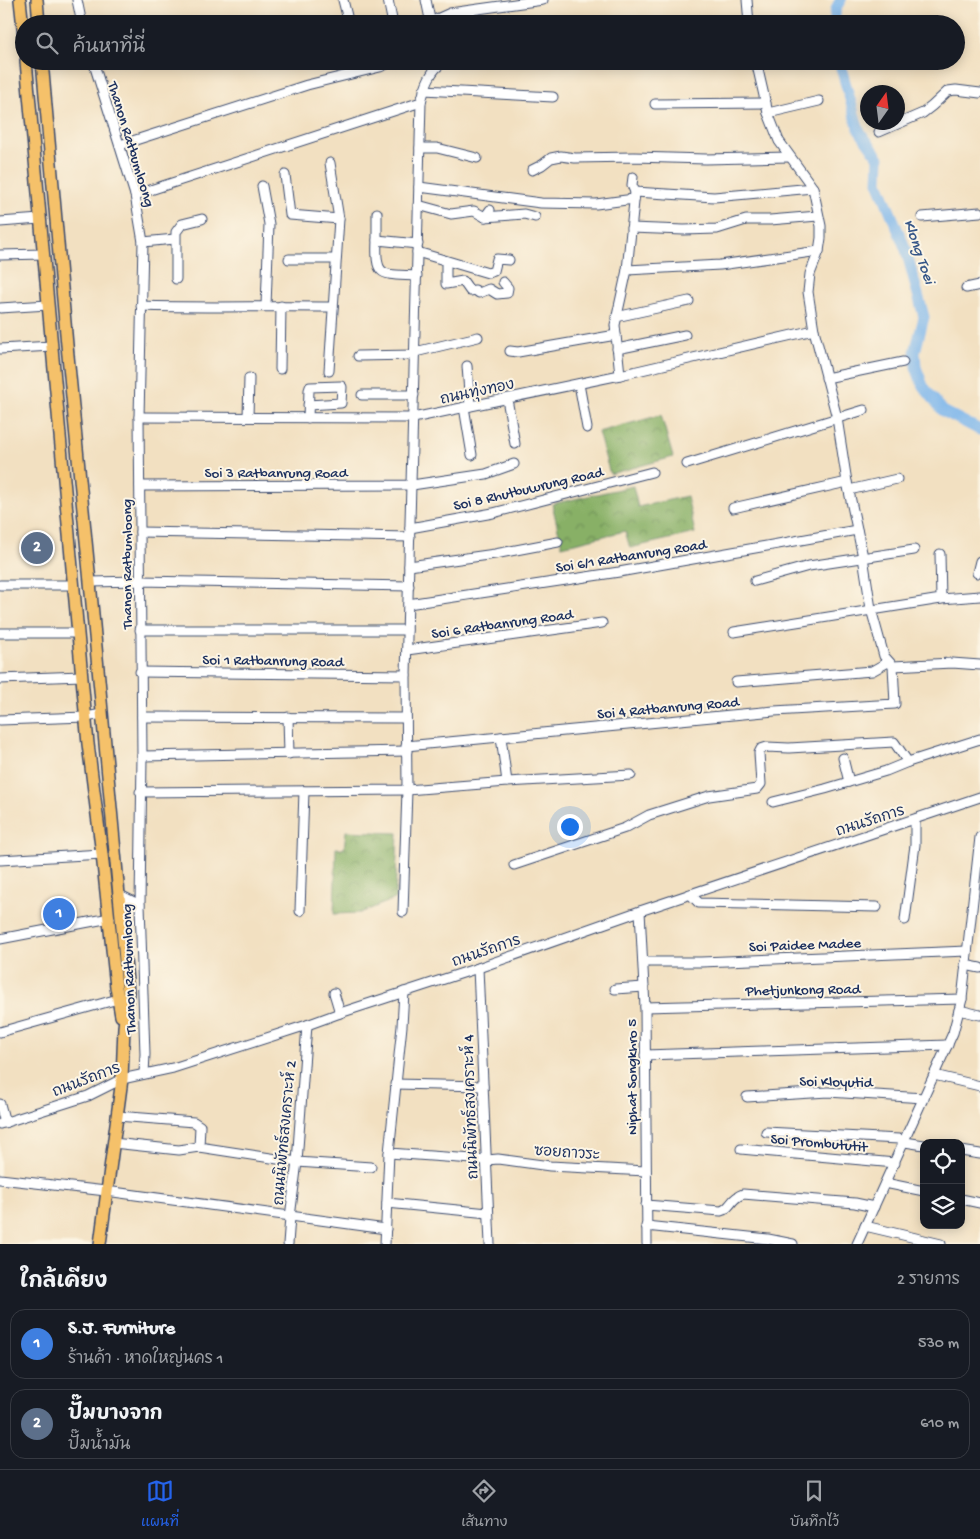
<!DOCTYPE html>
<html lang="th">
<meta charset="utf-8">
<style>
:root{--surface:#171b24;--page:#20242c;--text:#f1f3f6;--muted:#9ea1a6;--line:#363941;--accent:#2563eb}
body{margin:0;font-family:"Gochi Hand","Playpen Sans Thai",sans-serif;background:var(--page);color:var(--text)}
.controls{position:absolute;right:15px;bottom:15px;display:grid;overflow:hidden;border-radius:10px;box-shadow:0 2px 12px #0003}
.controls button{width:45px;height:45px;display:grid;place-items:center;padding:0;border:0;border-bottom:1px solid var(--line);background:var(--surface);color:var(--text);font:25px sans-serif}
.compass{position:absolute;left:860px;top:85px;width:45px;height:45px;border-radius:50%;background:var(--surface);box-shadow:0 2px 12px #0003;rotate:14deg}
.you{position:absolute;left:569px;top:826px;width:18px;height:18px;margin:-12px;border:4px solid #fff;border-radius:50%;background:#1a73e8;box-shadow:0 0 0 8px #1a73e833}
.badge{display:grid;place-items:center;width:32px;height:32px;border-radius:50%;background:var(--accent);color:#fff;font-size:16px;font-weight:700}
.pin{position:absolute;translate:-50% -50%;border:2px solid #fff;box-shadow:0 1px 5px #0006}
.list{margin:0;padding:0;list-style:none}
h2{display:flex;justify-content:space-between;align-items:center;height:65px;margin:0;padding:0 20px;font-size:21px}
h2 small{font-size:16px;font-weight:400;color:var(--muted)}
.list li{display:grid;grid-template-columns:32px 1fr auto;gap:15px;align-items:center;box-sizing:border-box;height:70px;margin:0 10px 10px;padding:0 10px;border:1px solid var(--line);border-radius:15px}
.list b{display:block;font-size:19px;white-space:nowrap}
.list p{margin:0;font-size:16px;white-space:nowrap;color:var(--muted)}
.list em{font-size:16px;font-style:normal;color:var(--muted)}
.icon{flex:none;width:28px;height:28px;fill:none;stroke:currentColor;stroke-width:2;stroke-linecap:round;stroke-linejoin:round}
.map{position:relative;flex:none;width:980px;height:1244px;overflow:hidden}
.search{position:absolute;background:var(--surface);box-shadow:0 2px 12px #0003;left:15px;right:15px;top:15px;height:55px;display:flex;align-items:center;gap:12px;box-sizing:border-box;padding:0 18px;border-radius:28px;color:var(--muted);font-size:19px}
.sheet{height:225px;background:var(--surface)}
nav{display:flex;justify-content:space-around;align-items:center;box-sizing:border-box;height:70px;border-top:1px solid var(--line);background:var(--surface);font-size:14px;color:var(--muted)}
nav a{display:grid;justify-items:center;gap:2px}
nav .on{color:var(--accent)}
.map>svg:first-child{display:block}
.forest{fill:url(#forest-crowns);stroke:#527062}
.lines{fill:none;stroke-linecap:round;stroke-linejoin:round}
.river{stroke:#79b4eb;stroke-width:11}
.minor-casing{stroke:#3b4a6d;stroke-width:11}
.major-casing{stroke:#3b4a6d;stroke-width:14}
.minor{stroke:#fff;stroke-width:9}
.major{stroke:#f5c16b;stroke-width:11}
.labels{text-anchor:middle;stroke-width:4;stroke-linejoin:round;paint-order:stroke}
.street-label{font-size:15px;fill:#1b2f5e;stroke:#fcf5e5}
.water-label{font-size:16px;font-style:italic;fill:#375788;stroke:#fcf5e5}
</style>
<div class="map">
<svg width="980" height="1244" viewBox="0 0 980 1244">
<defs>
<pattern id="forest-crowns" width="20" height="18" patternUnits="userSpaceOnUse" patternTransform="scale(1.25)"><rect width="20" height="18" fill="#88b066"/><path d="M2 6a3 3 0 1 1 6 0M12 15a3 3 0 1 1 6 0" fill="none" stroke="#6e9057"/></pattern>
</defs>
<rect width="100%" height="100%" fill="#fcf5e5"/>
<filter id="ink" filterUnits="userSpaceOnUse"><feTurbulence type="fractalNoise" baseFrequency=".02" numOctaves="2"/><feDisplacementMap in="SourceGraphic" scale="10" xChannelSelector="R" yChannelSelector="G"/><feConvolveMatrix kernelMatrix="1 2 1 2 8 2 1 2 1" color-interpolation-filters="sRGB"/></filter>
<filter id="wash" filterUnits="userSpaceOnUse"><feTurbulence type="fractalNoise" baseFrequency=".0096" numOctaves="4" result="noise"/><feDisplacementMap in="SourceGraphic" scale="20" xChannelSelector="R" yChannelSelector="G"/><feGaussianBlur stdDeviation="1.12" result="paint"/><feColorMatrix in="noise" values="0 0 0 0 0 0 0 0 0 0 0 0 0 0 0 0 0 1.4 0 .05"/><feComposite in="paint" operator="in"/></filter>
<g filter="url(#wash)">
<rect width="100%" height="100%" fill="#f2e0c1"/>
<!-- forest -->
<g class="forest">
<path d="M661,415L673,457L610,474L598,432Z"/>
<path d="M633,486L638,507L687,496L695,533L630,548L625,531L562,546L552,504Z"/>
<path d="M346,831L398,833L395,899L360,913L334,914L336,848L344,849Z"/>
</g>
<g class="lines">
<!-- river -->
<g class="river">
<path d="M835,24C834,15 835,7 841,0"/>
<path d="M839,61L859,130L879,158L878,182L906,250L924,317L915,352L916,367L923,386L943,411L980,430"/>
</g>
</g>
</g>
<g filter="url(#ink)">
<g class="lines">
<!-- minor casing -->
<g class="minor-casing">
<g id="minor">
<path d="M77,0L82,24"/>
<path d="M343,0L349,24"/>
<path d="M388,0L393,24"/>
<path d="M426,0L431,24"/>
<path d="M747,0L749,24"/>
<path d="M430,22L450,13L543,0"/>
<path d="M93,61L135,195L143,242L139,417L142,756L140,905L145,1054L144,1074"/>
<path d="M756,61L768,113L779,141L813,188L821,226V238L819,251L810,274L808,292L814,330L837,418L847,482L863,557L871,609L884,656L893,666L952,663L980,665"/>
<path d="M424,90L553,97"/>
<path d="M655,104L766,103"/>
<path d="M768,113L819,101"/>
<path d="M879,132L923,113L932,106L948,91L956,90L980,93"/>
<path d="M120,145L307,85L380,67L394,61"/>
<path d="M420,148H437L477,158"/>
<path d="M532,170L542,165L551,158L561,156L575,158L634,157L706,159L789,157"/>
<path d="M285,175L290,215L339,219"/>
<path d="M262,186L269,224L266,306"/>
<path d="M419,187L541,203L596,204L634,199"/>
<path d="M635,192L714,197L813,188"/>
<path d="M135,195L421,102"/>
<path d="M418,205L451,214L474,211L485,217"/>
<path d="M490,210L485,217L524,214L535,217"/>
<path d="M377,213V240"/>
<path d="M922,217L980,212"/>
<path d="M0,222L40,219"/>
<path d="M631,228L684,230L717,229L746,220H770L818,216"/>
<path d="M143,242L175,239"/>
<path d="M417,252L488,273L494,271L497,259L509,260"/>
<path d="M0,255L44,254"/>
<path d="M289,259H336"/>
<path d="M446,261V284L463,281L470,291L475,290L479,293L489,289L497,294L507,293L508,288L503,282"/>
<path d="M627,270L720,265L819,251"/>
<path d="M417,276C382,274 375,279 377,240L418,244"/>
<path d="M176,279V232L182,224L202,219"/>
<path d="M966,288L980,285"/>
<path d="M141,306C205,308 269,306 333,307"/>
<path d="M0,308L48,305"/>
<path d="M616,317L689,301"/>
<path d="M0,349L52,346"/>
<path d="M617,349L685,335"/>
<path d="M510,351L518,352L616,335"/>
<path d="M415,352L478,337"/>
<path d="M358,356L414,355"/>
<path d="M467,366L470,406"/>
<path d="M280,369L281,306"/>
<path d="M329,371L339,219L330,163"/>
<path d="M620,375L615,325L627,270L635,192L632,185L633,177"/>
<path d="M826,378L903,362"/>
<path d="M579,384L587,428"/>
<path d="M362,395H414"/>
<path d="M507,399L515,444"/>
<path d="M464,407L472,455"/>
<path d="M139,417L413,418L620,375L814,330"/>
<path d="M248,417L249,378"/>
<path d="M308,418L309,390L310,387L341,386L342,387L341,403L308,405"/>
<path d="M687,464L864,410"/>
<path d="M140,486L412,485L486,474L514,464"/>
<path d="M849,490L897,479"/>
<path d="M733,508L847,482"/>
<path d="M410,528L493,513L652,472"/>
<path d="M140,532L410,537"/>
<path d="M409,566L495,554L558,542"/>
<path d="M977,573L980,561"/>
<path d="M755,581L809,566L914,550"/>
<path d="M90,582L140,581L409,586"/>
<path d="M0,585H74"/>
<path d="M941,599L980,596"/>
<path d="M408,604L619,572L857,530"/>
<path d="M140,630H407"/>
<path d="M734,632L941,599L940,554"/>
<path d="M0,633H78"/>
<path d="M407,650L602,623"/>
<path d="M140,672L406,675"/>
<path d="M0,679L82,676"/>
<path d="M736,682L872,671L888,662"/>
<path d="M142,717L406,718"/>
<path d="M288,717L289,754"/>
<path d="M0,720L86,717L102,714"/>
<path d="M501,737L507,782"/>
<path d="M406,746L774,711L895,704L893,666"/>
<path d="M142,756L407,751"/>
<path d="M843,758L849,782"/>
<path d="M140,792L407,790L507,782L631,775"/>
<path d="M773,802L825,789L886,771L908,762L980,739"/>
<path d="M0,860L102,854"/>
<path d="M514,865L625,828L649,815L709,796L757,789L761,784L759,753L761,749L767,747L789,748L894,742L908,762"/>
<path d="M690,894L699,903L877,907"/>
<path d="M120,895L140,905"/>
<path d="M300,911L304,791"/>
<path d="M640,911L645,1007L647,1244"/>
<path d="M403,912L407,790L406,675L421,102C425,87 430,68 446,61"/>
<path d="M905,920L915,845V820"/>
<path d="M0,939L110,918"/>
<path d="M643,962H701L967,951"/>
<path d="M965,965L980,968"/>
<path d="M478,968L490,1244"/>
<path d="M615,989L644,987"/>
<path d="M334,993L340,1013"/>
<path d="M645,1007L962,999"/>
<path d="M959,1010L980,1015"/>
<path d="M0,1032L118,999"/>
<path d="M645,1055L948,1045"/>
<path d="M934,1075L980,1086"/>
<path d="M395,1084L483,1086"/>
<path d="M747,1097L828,1092L924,1098"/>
<path d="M0,1104L5,1123"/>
<path d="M117,1116L194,1122L200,1126L199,1147"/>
<path d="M0,1124L88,1096L122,1079L173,1068L307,1025L340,1013L478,968L640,911L980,797"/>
<path d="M766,1132L899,1139L905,1142L924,1145"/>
<path d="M113,1143L179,1150L199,1147L297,1162L371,1167"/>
<path d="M741,1149L895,1163"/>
<path d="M961,1151L980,1154"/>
<path d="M389,1153L487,1160L498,1159L550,1166L646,1171"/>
<path d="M0,1179L106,1191L386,1229"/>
<path d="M885,1183L924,1191"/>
<path d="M961,1199L980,1203"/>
<path d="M387,1203L488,1213"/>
<path d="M646,1205L721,1211C732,1208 729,1199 743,1194L855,1203L874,1207"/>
<path d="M646,1226L768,1239L793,1244"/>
<path d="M865,1226L941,1244"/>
<path d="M288,1244L290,1217L297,1162L307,1025"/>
<path d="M385,1244L389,1153L402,1026L404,992"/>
<path d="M857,1244L953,1033L962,999L980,837"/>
</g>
</g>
<!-- major casing -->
<g class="major-casing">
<g id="major">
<path d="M20,0L24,37"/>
<path d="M37,0L39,24"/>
<path d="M26,61L88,744L102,854L116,987L121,1016"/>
<path d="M42,61L67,345L90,582L128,992L124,1027L122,1079L100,1244"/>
</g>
</g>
<!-- minor -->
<use href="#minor" class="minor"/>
<!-- major -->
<use href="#major" class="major"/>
</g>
</g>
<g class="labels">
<!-- street labels -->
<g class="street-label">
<text transform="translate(132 144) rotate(73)" y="5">Thanon Ratbumloong</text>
<text transform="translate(477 391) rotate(-12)" y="5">ถนนทุ่งทอง</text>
<text x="276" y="477">Soi 3 Ratbanrung Road</text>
<text transform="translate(528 488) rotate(-13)" y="5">Soi 8 Rhutbuwrung Road</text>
<text transform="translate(631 555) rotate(-9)" y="5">Soi 6/1 Ratbanrung Road</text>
<text transform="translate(126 564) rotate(-90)" y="5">Thanon Ratbumloong</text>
<text transform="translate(502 623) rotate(-8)" y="5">Soi 6 Ratbanrung Road</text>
<text transform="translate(273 660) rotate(1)" y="5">Soi 1 Ratbanrung Road</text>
<text transform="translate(668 707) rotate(-5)" y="5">Soi 4 Ratbanrung Road</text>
<text transform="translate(870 820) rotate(-18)" y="5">ถนนรัถการ</text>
<text transform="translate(805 944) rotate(-2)" y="5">Soi Paidee Madee</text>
<text transform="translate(486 950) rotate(-19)" y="5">ถนนรัถการ</text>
<text transform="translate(128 969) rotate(-92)" y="5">Thanon Ratbumloong</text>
<text transform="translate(803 989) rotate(-1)" y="5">Phetjunkong Road</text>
<text transform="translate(631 1077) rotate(-90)" y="5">Niphat Songkhro 5</text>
<text transform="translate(86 1079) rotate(-21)" y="5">ถนนรัถการ</text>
<text transform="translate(836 1081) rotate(1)" y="5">Soi Kloyutid</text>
<text transform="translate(470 1107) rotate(-92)" y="5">ถนนนิพัทธ์สงเคราะห์ 4</text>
<text transform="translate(284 1133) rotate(-85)" y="5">ถนนนิพัทธ์สงเคราะห์ 2</text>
<text transform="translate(819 1142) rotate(5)" y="5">Soi Prombututit</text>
<text transform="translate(567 1152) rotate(4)" y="5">ซอยถาวระ</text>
</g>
<!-- water labels -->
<g class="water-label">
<text transform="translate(921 251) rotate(71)" y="6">Klong Toei</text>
</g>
</g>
</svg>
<div class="controls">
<button><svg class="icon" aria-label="locate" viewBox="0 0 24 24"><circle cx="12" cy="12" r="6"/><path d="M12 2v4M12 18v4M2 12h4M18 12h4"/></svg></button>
<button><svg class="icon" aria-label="layers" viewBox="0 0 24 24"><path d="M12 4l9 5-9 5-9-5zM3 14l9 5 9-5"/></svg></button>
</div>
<svg class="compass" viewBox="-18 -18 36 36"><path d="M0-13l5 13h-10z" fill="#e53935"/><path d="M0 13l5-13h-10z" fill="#9ea1a6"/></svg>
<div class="you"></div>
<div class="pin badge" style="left:59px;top:914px;background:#3f7fe0">1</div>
<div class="pin badge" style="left:37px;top:548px;background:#5c6f8a">2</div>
<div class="search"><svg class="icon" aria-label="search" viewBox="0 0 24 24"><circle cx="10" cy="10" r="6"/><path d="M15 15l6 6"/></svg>ค้นหาที่นี่</div>
</div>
<section class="sheet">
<h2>ใกล้เคียง<small>2 รายการ</small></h2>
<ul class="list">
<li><span class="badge" style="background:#3f7fe0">1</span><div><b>S.J. Furniture</b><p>ร้านค้า · หาดใหญ่นคร 1</p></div><em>530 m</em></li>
<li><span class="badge" style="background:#5c6f8a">2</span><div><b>ปั๊มบางจาก</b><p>ปั๊มน้ำมัน</p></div><em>610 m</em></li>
</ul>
</section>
<nav>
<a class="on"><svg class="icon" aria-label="map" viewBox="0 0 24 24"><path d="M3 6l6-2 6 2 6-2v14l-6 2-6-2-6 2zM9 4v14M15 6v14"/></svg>แผนที่</a>
<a><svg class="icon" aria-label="directions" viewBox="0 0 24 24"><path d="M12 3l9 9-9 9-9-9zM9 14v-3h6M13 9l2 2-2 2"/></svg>เส้นทาง</a>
<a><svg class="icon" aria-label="saved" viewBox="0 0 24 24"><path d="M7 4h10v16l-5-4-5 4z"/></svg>บันทึกไว้</a>
</nav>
